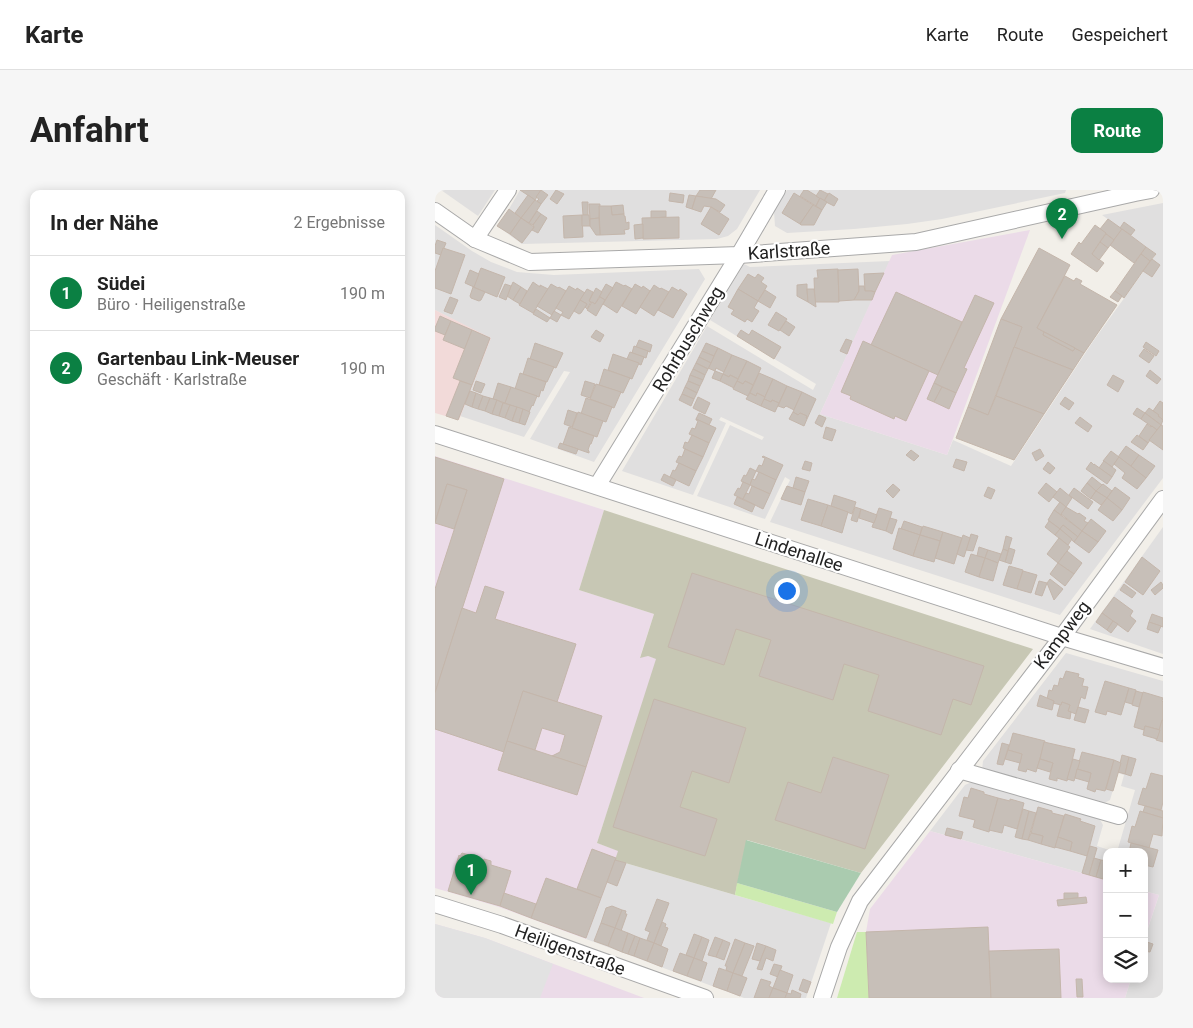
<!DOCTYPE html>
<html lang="de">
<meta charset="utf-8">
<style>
:root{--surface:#fff;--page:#f6f6f6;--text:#222;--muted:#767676;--line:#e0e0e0;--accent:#0b8043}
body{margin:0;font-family:Roboto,sans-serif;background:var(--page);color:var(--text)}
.controls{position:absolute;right:15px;bottom:15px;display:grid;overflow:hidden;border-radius:10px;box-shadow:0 2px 12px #0003}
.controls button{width:45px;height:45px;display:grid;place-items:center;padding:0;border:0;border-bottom:1px solid var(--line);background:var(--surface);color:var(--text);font:25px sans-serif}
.you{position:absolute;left:351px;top:400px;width:18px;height:18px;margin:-12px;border:4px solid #fff;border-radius:50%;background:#1a73e8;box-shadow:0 0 0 8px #1a73e833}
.badge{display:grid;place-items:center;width:32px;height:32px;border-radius:50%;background:var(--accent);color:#fff;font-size:16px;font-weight:700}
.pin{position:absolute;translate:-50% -41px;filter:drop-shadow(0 1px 2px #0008)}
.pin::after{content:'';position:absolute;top:26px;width:18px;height:15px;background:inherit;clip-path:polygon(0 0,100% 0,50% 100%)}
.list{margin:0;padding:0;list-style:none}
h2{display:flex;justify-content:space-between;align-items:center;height:65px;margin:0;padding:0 20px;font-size:21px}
h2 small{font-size:16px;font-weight:400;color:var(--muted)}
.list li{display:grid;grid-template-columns:32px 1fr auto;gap:15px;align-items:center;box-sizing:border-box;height:75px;padding:0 20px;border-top:1px solid var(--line)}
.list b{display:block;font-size:19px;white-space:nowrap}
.list p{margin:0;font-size:16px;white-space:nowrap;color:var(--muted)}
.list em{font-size:16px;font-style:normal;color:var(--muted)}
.icon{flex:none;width:28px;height:28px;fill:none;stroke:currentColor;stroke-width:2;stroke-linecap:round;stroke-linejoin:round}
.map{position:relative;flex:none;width:728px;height:808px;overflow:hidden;border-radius:10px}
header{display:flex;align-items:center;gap:30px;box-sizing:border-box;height:70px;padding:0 25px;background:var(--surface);border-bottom:1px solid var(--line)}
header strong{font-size:24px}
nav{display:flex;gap:28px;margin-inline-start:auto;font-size:18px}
.intro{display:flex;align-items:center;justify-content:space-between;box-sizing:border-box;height:120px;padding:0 30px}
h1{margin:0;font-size:35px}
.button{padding:12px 22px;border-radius:10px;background:var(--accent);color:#fff;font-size:18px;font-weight:700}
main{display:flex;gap:30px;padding:0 30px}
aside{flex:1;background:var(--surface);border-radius:10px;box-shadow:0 2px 12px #0003}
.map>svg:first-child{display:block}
.residential{fill:#e0dfdf}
.commercial{fill:#f2dad9}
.industrial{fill:#ebdbe8}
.construction{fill:#c7c7b4}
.grass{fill:#cdebb0}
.cemetery{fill:#aacbaf}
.parking{fill:#e2e2e2}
.building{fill:#c7bfb8;stroke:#c4b6ab}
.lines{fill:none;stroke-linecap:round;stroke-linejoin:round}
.minor-casing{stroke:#a9a9a9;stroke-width:18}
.minor{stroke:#fff;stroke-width:16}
.labels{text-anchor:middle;stroke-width:4.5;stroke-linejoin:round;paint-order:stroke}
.street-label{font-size:18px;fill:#222;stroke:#fff}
</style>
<header>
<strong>Karte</strong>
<nav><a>Karte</a><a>Route</a><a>Gespeichert</a></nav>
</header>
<div class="intro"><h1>Anfahrt</h1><a class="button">Route</a></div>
<main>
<aside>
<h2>In der Nähe<small>2 Ergebnisse</small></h2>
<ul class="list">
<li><span class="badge">1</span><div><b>Südei</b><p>Büro · Heiligenstraße</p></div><em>190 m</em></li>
<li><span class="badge">2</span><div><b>Gartenbau Link-Meuser</b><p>Geschäft · Karlstraße</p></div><em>190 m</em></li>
</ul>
</aside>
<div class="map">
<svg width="728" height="808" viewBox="0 0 728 808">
<rect width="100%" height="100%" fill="#f2efe9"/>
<!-- residential -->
<g class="residential">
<path d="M6,0H60L43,26Z"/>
<path d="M85,0H325L302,39L293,46L282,49L87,54L62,36L74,19Z"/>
<path d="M352,0H631L630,3L507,29L472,34L419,39L352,43L340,36L339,21Z"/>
<path d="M728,13V288L625,425L335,332L355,290L350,287L330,329L262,306L295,235L327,250L329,247L286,227L284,230L291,233L258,305L187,281L272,136L378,200L381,194L275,130L309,74L315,77L455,71L385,224L512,265L518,250L576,276L659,150L721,64L667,25Z"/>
<path d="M0,35L37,61L56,72L82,82L119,85L264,79L270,89L159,272L95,249L135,182L129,181L89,247L25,226L55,148L0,120Z"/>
<path d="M728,337V464L655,439Z"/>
<path d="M631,463L728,491V808H690L696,789H709V750L724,705L709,701V662H682L700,600L686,596L689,585L683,583L675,610L666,615L547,581L548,571Z"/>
<path d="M539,591L663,626L668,635L662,656L680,662H672V690L495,641L530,595Z"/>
<path d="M180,670L396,733L371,808H309L151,749Z"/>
</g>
<!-- commercial -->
<path class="commercial" d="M0,120L56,148L24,230L0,223Z"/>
<!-- industrial -->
<g class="industrial">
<path d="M595,40L512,265L385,224L457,65Z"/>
<path d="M0,266L169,320L144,400L219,424L205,467L213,466L222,469L162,653L184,661L151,749L64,717L0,698Z"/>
<path d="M495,641L672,690V789H696L690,808H434L431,742L435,719Z"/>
<path d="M709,701L724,705L709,750Z"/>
<path d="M0,734L50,748L209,808H0Z"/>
</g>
<!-- construction -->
<path class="construction" d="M169,320L310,366L598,459L426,683L312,650L300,705L180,670L183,661L162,653L221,469L213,466L205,468L219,424L144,400Z"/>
<!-- grass -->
<g class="grass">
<path d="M302,693L402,722L398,734L300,705Z"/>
<path d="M422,742H431L434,808H402Z"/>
</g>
<!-- cemetery -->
<path class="cemetery" d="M311,650L426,683L402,722L302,693Z"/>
<!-- parking -->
<path class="parking" d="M0,734L50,748L118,774L105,808H0Z"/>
<!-- building -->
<g class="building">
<path d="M85,0H106L100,10Z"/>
<path d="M106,0L113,5L106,14L102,11L104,9L101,7Z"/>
<path d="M121,0L129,4L122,14L115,9Z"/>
<path d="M265,0H281L276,9L261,6Z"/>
<path d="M369,0H372L385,8L381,16L365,6Z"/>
<path d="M385,0L393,4L389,11L381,6Z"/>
<path d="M235,3L249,5L248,13L234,11Z"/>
<path d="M359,3L378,15L365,34L347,23Z"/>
<path d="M394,3L403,9L399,16L389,11Z"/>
<path d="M93,5L100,10L86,28L80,23Z"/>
<path d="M254,5L261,6L257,19L251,17Z"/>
<path d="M261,6L281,9L290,15L285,22L276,17L269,16L266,22L257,19Z"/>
<path d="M385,8L392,12L387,20L381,16Z"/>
<path d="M100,10L106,14L94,33L86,28Z"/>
<path d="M147,12H153V25H148Z"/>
<path d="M154,14H165L164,28L155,29Z"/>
<path d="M188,15L189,24L177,25L176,16Z"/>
<path d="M378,15L387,20L379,35H366L365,34Z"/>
<path d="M164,16H176L177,25L189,24V26H190L191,33L194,32V39L189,40L190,44L165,45Z"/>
<path d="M276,17L294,29L284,45L266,34Z"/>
<path d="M74,19L86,28L75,44L62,36Z"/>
<path d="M102,21L106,24L98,35L94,33Z"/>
<path d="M216,21H231V27L216,28Z"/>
<path d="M106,24L112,28L103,43L97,40L99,37L98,35Z"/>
<path d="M147,25L148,47L129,48L128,26Z"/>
<path d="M147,25H154L155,36H147Z"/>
<path d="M244,27V48L208,49L207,28Z"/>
<path d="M86,28L99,37L87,53L75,44Z"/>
<path d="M164,28L165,45H161L155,36V29Z"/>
<path d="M673,29L687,39L679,50L665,39Z"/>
<path d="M689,32L700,40L696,45L685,38Z"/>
<path d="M208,34V48L200,49L199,35Z"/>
<path d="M660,35L671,43L657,64L669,73L662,82L636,64L644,52L646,54Z"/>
<path d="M687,39L711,57L699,73L675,55Z"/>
<path d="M671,44L679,50L673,58L665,52Z"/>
<path d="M2,50L11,53L6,65L0,63V56Z"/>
<path d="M665,52L673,58L664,70L657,64Z"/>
<path d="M711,57L721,64L715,71L706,64Z"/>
<path d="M8,58L30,65L16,104L0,98V81Z"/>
<path d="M604,58L635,75L602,138L609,142L608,145L638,161L640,158L649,163L638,180L579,157L587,137L566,129Z"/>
<path d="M706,64L715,71L689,108L680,101Z"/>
<path d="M717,69L725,75L717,87L708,81Z"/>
<path d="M46,78L70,87L62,107L38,97Z"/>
<path d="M403,79L404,112H380L379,88H383L382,80Z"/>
<path d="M423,79L424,101L419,110L404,111L403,80Z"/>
<path d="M35,80L44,84L39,97L30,93Z"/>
<path d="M449,83L440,102L436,101H430L429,84Z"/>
<path d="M313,84L320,88L323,84L329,88L326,92L332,96L323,111L303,99Z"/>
<path d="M630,86L639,91L641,88L647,91L645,94L682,115L649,163L602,138Z"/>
<path d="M78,92L86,97L78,110L72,106Z"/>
<path d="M98,92L105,97V95L113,99L98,123L84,115Z"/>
<path d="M181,92L189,96L190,95L197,99L182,123L168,114Z"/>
<path d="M70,94L76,96L71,110L64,107Z"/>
<path d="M116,94L123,98L124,97L131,101L117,125L102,116Z"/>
<path d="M171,94L178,98L170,110L164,106Z"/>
<path d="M200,94L207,98L208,96L215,101L201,124L187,116Z"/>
<path d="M372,94V99L373,112L362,106V95Z"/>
<path d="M219,95L225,99L226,98L234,102L219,126L205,117Z"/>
<path d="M134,96L141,100L142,98L150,103L134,129L126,125L128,122L121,118Z"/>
<path d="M424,96H429L430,101H436L440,102L437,110H419L424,101Z"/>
<path d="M38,97L50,102L46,110L44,111L36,108L35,106Z"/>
<path d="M86,97L92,101L85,114L78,110Z"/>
<path d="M237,97L244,101L245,99L252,104L238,128L223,120Z"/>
<path d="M161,98L167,102L160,114L154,111Z"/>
<path d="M152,99L158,102L154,111L156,112L152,119L150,117L152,114L145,110Z"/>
<path d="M303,99L323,111L319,118L324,121L317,132L312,129L310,132L296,124L299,120L293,117Z"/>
<path d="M372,99H379L381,117L373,112Z"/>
<path d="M330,100L341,107L335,118L323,111Z"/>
<path d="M680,101L687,106L683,112L675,107Z"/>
<path d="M461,102L527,132L503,185L436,155Z"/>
<path d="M540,105L559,113L529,178L532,179L521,203L499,193Z"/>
<path d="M15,107L23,110L17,124L9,121Z"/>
<path d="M165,107L170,110L161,126L152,120L157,112L160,114Z"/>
<path d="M145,110L152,114L146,123L144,124L139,121Z"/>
<path d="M101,119L115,128L112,132L98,124Z"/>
<path d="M119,121L126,125L122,132L115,128Z"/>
<path d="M341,122L352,129L344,141L333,135Z"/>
<path d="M5,126L16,131L10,145L0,141V138Z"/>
<path d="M566,129L587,137L553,225L533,217Z"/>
<path d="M16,131L37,140L30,159L8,150Z"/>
<path d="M351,131L360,137L354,146L345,140Z"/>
<path d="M37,140L55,148L37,195L18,188Z"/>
<path d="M161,140L169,145L165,152L156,147Z"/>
<path d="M306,140L314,145L317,140L346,157L339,169L302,146Z"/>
<path d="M609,142L640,158L638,161L608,145Z"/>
<path d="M411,149L417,151L412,164L405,161Z"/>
<path d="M204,150L217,155L215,162L201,157Z"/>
<path d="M428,151L494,181L471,231L460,226L459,229L415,209L416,206L406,202Z"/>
<path d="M711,152L724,161L721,166L708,157Z"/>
<path d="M100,153L128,163L121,178L95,169Z"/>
<path d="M271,153L283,158L279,166L267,161Z"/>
<path d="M199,156L213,161L211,168L197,163Z"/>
<path d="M579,157L638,180L609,224L561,206Z"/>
<path d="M283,158L297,165L289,182L281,178L280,181L273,178Z"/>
<path d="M709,159L719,166L714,173L704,166Z"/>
<path d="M267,161L279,166L276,173L264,167Z"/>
<path d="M195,162L209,167L206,175L192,169Z"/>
<path d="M178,164L204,173L197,189L173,180Z"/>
<path d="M297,165L312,171L303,189L295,185L294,187L288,184Z"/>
<path d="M264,167L276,173L273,179L261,173Z"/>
<path d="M93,168L119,177L112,192L88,184Z"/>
<path d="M312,171L326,178L318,195L310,191L308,194L302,191Z"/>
<path d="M261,173L273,179L270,185L258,179Z"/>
<path d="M169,179L195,188L188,203L164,195Z"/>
<path d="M258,179L270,185L268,190L255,185Z"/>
<path d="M715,180L726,189L722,194L711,186Z"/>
<path d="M280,181L288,184L285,191L277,188Z"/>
<path d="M85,183L111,192L108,201L106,200L104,207L80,199Z"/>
<path d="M324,183L338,189L330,207L322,203L321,206L315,203Z"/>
<path d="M288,184L294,187L295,185L303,189L299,198L285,191Z"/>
<path d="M255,185L268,190L265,196L253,191Z"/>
<path d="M678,185L689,191L683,202L672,195Z"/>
<path d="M338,189L352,196L344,213L337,210L336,212L329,209Z"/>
<path d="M25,191L37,195L23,230L11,226Z"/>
<path d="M41,191L50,194L46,203L38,200Z"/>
<path d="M150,191L160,194L155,208L146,205Z"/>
<path d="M253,191L265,196L262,203L250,197Z"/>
<path d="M302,191L308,194L310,191L318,195L313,206L298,199Z"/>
<path d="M63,193L76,197L70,213L58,209Z"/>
<path d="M499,193L507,197L499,212L492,209Z"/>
<path d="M161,194L186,202L179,218L155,209Z"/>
<path d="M352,196L367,202L359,220L351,216L349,218L343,216Z"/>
<path d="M76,197L102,206L98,216L97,215L94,222L70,213Z"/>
<path d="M250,197L262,203L259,209L247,204Z"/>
<path d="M507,197L521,203L514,219L499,212Z"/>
<path d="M35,201L41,203L37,217L30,214Z"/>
<path d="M367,202L381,209L372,229L371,228L372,226L365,223L363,225L358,222Z"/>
<path d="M41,203L48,206L43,219L37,217Z"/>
<path d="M315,203L321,206L322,203L330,207L326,216L311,209Z"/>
<path d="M247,204L259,209L256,216L244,210Z"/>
<path d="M48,206L55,208L50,221L43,219Z"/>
<path d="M561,206L609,224L579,270L521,248L533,217L553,225Z"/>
<path d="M263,207L275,213L270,224L258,218Z"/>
<path d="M630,207L639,213L634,220L625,214Z"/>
<path d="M55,208L62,210L57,224L50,221Z"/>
<path d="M151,208L177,217L171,232L146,224Z"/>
<path d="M329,209L336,212L337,210L344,213L340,222L326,216Z"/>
<path d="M62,210L68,213L64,226L57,224Z"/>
<path d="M725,211L728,213V230L718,221Z"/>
<path d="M68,213L75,215L70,228L64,226Z"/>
<path d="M75,215L82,217L77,231L70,228Z"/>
<path d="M82,217L88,219L84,233L77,231Z"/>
<path d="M702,218L710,223L706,229L698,224Z"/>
<path d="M714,218L724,225L723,226L728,230L726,235L710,223Z"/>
<path d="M88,219L95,222L90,235L84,233Z"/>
<path d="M133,220L142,223L137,237L129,234Z"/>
<path d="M143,222L168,231L162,247L137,238Z"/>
<path d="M358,222L363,225L365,223L372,226L371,228L372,229L369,236L354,229Z"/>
<path d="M264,223L277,229L274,235L261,229Z"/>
<path d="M710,223L726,235L722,240L706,229Z"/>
<path d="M384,225L391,228L387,237L380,233Z"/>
<path d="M645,227L657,236L653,242L640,233Z"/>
<path d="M261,229L281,238L274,253L254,244L257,238L260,239L263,231L261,230Z"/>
<path d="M712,234L716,237L717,236L722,240L713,253L704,246Z"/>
<path d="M726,235L728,236V260L714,250Z"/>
<path d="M134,237L159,246L156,254H155L153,260L154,261V263L128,254Z"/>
<path d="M391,237L401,240L397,251L388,248Z"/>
<path d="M257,245L274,253L268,267L248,258L250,252L253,253Z"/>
<path d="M702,245L713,253L708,260L696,252Z"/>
<path d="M125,253L143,259L141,264L123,258Z"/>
<path d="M691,256L704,265L696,276L683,267Z"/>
<path d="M250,259L268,267L261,281L241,272L244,266L247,267Z"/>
<path d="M605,259L609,266L601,271L597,263Z"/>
<path d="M476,260L484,266L479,271L471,265Z"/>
<path d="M676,261L684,267L677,277L668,271Z"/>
<path d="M704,265L720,276L711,288L696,276Z"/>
<path d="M328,266L348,275L341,290L321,281L324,275L327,276L330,268L327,267Z"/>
<path d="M0,267L69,289L0,503V399L32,300L12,294L0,332Z"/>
<path d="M684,267L711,288L702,299L687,288L690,283L679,274Z"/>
<path d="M521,269L532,272L529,281L518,277Z"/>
<path d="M370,271L377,273L375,281L367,279Z"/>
<path d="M669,271L681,280L677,287L664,278Z"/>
<path d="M613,272L620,278L615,284L608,279Z"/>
<path d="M656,272L659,275V274L677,287L672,294L651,279Z"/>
<path d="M244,273L261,281L254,296L235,287L238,280L240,281Z"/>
<path d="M315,278L321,281L315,295L306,291L309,285L311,286Z"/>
<path d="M324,282L341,290L335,304L315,295L317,289L320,290Z"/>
<path d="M229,284L241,290L238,296L226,290Z"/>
<path d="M361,287L374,291L370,302L358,298Z"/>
<path d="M657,287L667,295L661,301L652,293Z"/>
<path d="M308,292L315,295L308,309L299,305L303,298L305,299Z"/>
<path d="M611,293L622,302L614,312L603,303Z"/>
<path d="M652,293L661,301L656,309L646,301Z"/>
<path d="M12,294L32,300L19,339L0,333Z"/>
<path d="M458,294L465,300L458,308L451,301Z"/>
<path d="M668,294L677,301L672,308L661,301Z"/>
<path d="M317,296L335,304L328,319L308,309L311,303L314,304Z"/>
<path d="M352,296L370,302L366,315L346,309Z"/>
<path d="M553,297L560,300L556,309L549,306Z"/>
<path d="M680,297L695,308L687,320L672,308Z"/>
<path d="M625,298L637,308L631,317L618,307Z"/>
<path d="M639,298L658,312L653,319L634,305Z"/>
<path d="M661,301L672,308L666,315L656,308Z"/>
<path d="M399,305L421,312L417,324L396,316Z"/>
<path d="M302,307L320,315L317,322L299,314Z"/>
<path d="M672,308L687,320L678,331L663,320Z"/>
<path d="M373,309L393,315L386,336L366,330Z"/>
<path d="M625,312L631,317L626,325L619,320Z"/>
<path d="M393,315L413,322L407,343L386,336Z"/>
<path d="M420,317L426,319L422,332L416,330Z"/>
<path d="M631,317L643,324L644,323L651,328L649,331L653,333L647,341L626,324Z"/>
<path d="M444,318L457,322L451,341L437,337Z"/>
<path d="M426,319L442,325L439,333L424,328Z"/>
<path d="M619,320L647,341L643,347L628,335L625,339L613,330Z"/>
<path d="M455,328L462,330L457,344L451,341Z"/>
<path d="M656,329L671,341L663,352L647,341Z"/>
<path d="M469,331L487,337L485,345L466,339Z"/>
<path d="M614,331L625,339L620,345L610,337Z"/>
<path d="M628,335L643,347L639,352L625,339Z"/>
<path d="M488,336L508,342L505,351L485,345Z"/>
<path d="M464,338L485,345L478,366L458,359Z"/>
<path d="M625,339L637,349L633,355L620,345Z"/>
<path d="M647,341L663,352L654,363L639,352Z"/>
<path d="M508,342L527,348L519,374L500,368Z"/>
<path d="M536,344L543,346L538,361L531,360Z"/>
<path d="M485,345L505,351L499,372L478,366Z"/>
<path d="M528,345L535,348L529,367L522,364Z"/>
<path d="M571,346L577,348L573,361L568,359Z"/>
<path d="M624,348L635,357L623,373L612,364Z"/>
<path d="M544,357L553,360L550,368L542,366Z"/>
<path d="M574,358L580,360L576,374L570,372Z"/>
<path d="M568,359L573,361L570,372L564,370Z"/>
<path d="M553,360L566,364L563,373L550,368Z"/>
<path d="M632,361L647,373L639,384L623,373Z"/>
<path d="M536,364L550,368L544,387L530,382Z"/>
<path d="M707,367L725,381L708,405L690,392Z"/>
<path d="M550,368L563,373L558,391L544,387Z"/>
<path d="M623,373L639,384L630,396L615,384Z"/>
<path d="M574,376L588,380L582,399L568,395Z"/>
<path d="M588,381L602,385L596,403L582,399Z"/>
<path d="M257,383L549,476L536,515L518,509L506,545L433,521L444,485L409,474L398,510L324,486L336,450L301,439L289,475L233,457Z"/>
<path d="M615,389L628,399L619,410L612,393Z"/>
<path d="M604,391L612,393L607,406L600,404Z"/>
<path d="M726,392L728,395V398L720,405L716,400Z"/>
<path d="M689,394L701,403L697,408L685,400Z"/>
<path d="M50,396L69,402L60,429L141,454L122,512L88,501L69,562L0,539V503L27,418L41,423Z"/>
<path d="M679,407L698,421L695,426L701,431L693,442L667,423Z"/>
<path d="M667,423L678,431L672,440L661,432Z"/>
<path d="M717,424L728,428V437L714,432Z"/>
<path d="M678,431L683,434L676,443L672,440Z"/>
<path d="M714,432L726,436L723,443L712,439Z"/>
<path d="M631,481L644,484L643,487L649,489L647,496L653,497L650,509L646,507L641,524L633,521L635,515L627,512L626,515L618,513L619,511L612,509L614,500L617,501L619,495L623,496L625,488L628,489Z"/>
<path d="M670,491L694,498L686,525L672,521L671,525L660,522Z"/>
<path d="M694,498L701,500L697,514L690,512Z"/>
<path d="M88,501L167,526L151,577L117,566L125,562L130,545L107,538L100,560L72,551Z"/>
<path d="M701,501L708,503L704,517L697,515Z"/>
<path d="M708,502L728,508L727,511L728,512V528L725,540L710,536L709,540L699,537Z"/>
<path d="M605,505L619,511L617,520L602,516Z"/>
<path d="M219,509L311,538L294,593L257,581L245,617L282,629L270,666L178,637Z"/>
<path d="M627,512L635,515L633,521L636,522L635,529L622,526L625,515H626Z"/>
<path d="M643,517L654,520L650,533L639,530Z"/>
<path d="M727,530L728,531V552L721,550Z"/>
<path d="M710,536L725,540L722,549L708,545Z"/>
<path d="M578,543L610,551L601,582L592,579L591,582L583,580L587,564L573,560Z"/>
<path d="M72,551L151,577L142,605L63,580Z"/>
<path d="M609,552L640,559L632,591L622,588V591L614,589L618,573L605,569Z"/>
<path d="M567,553L574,555L568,575L562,574Z"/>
<path d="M573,560L587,564L585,573L570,569Z"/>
<path d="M647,562L679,570L670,601L661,599L660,602L652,599L656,583L642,579Z"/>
<path d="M687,565L694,567L690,584L683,582Z"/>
<path d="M398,567L454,585L430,659L340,630L353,592L386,603Z"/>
<path d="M694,567L701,569L696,586L690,584Z"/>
<path d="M605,569L618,573L615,582L602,578Z"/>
<path d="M638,569L645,571L639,591L632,589Z"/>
<path d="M679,570L686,573L678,601L671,599Z"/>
<path d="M642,579L656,583L654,592L640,588Z"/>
<path d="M716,583L728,586V612L726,620L703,614L708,598L711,599Z"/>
<path d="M536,598L549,602V604L563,608L554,642L538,637L540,630L524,626L529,607L533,608Z"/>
<path d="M563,608L575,611V609L589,613L582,639L569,635L567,643L554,640Z"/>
<path d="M710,616L728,621V628L708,622Z"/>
<path d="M603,617L617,621V623L629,626L620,658L606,654L608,646L596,643Z"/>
<path d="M588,619L594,621L587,649L580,647Z"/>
<path d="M594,621L601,623L593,650L587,649Z"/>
<path d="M705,621L728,628L727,646L718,644L714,658L693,652L697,636L700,637Z"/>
<path d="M630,624L646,629L645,631L660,636L652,666L635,661L637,652L623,647Z"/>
<path d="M512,638L528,642L526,649L510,645Z"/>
<path d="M596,643L608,646L606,654L593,650Z"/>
<path d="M623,647L637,652L635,661L620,657Z"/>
<path d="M696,653L723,660L718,677L709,675V662H694Z"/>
<path d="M655,656L662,658L654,685L647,683Z"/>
<path d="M157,659L181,668L166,708L142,699Z"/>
<path d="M27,663L34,665V668L47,672L49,669L56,671V675L76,681L65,716L13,701L24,665L25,666Z"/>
<path d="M659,668L666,670L661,687L654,685Z"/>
<path d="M180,670L191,673L182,696L172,692Z"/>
<path d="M666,670L672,671L668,689L661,687Z"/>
<path d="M111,688L166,708L151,748L96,728Z"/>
<path d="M69,703L101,714L96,728L65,716Z"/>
<path d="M629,703H643V708L629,709Z"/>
<path d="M651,707L652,713L623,716L622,710Z"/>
<path d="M222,709L234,713L219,753L212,750L215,742L210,740Z"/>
<path d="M177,716L187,720L180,738L166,733L171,718Z"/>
<path d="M187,720L191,721L190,724H192L186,741L180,738Z"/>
<path d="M227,732L231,734L230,737L233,738L226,756L219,753Z"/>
<path d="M166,733L180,738L173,756L159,751Z"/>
<path d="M553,737L556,808H434L431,742Z"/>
<path d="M180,738L193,743L187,762L173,756Z"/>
<path d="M193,743L200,746L193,764L187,762Z"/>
<path d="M259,744L267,747L259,768L251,765Z"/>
<path d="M200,746L205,748L199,766L193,764Z"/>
<path d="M267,747L274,750L267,771L259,768Z"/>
<path d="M280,747L288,750L281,767L273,765Z"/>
<path d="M205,748L219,753L212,771L199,766Z"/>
<path d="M300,749L310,753L298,783L291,780L292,776H290Z"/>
<path d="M288,750L295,753L289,770L281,767Z"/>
<path d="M709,751L718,754L715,762L709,761Z"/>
<path d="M219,753L233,759L227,777L212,771Z"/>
<path d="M310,753L319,756L307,786L298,783Z"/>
<path d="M322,753L331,756L325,771L317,769Z"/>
<path d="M331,756L341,760L338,771L331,768L327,780L322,779Z"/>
<path d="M624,759L626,808H556L554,761Z"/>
<path d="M245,763L259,768L252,786L238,781Z"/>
<path d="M259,768L272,773L266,791L252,786Z"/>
<path d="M339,774L347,776L343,787L335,784Z"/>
<path d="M284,778L298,783L292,801L278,796Z"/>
<path d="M345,780L358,785L352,803L338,798Z"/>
<path d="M298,783L312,788L305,806L292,801Z"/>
<path d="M326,789L336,792L334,796L338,798L334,808H319Z"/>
<path d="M368,789L376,792L372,803L364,800Z"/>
<path d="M641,789H647L648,807H642Z"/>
<path d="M338,798L352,803L350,808H334Z"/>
<path d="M357,800L366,804L365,808H350L352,803L356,804Z"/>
</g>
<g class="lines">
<!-- minor casing -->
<g class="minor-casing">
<g id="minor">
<path d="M0,21L40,49L95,72L304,65L481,52L700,3L716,0"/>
<path d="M40,49L73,0"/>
<path d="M0,244L627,447L728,477"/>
<path d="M162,296L304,65L342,0"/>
<path d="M524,580L684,626"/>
<path d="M0,714L67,735L270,808"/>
<path d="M387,808L404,757L425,711L627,447L728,309"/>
</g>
</g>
<!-- minor -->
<use href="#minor" class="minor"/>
</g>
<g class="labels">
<!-- street labels -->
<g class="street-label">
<text transform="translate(354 61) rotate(-4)" y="6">Karlstraße</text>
<text transform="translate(253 149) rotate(-59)" y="6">Rohrbuschweg</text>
<text transform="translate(364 362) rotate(18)" y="6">Lindenallee</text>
<text transform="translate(627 445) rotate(-53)" y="6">Kampweg</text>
<text transform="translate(135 760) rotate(20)" y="6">Heiligenstraße</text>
</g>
</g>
</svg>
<div class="controls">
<button>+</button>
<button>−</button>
<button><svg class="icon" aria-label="layers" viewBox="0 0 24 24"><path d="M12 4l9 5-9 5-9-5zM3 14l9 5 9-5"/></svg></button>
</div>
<div class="you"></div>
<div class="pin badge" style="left:36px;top:705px">1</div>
<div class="pin badge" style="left:627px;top:49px">2</div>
</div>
</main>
